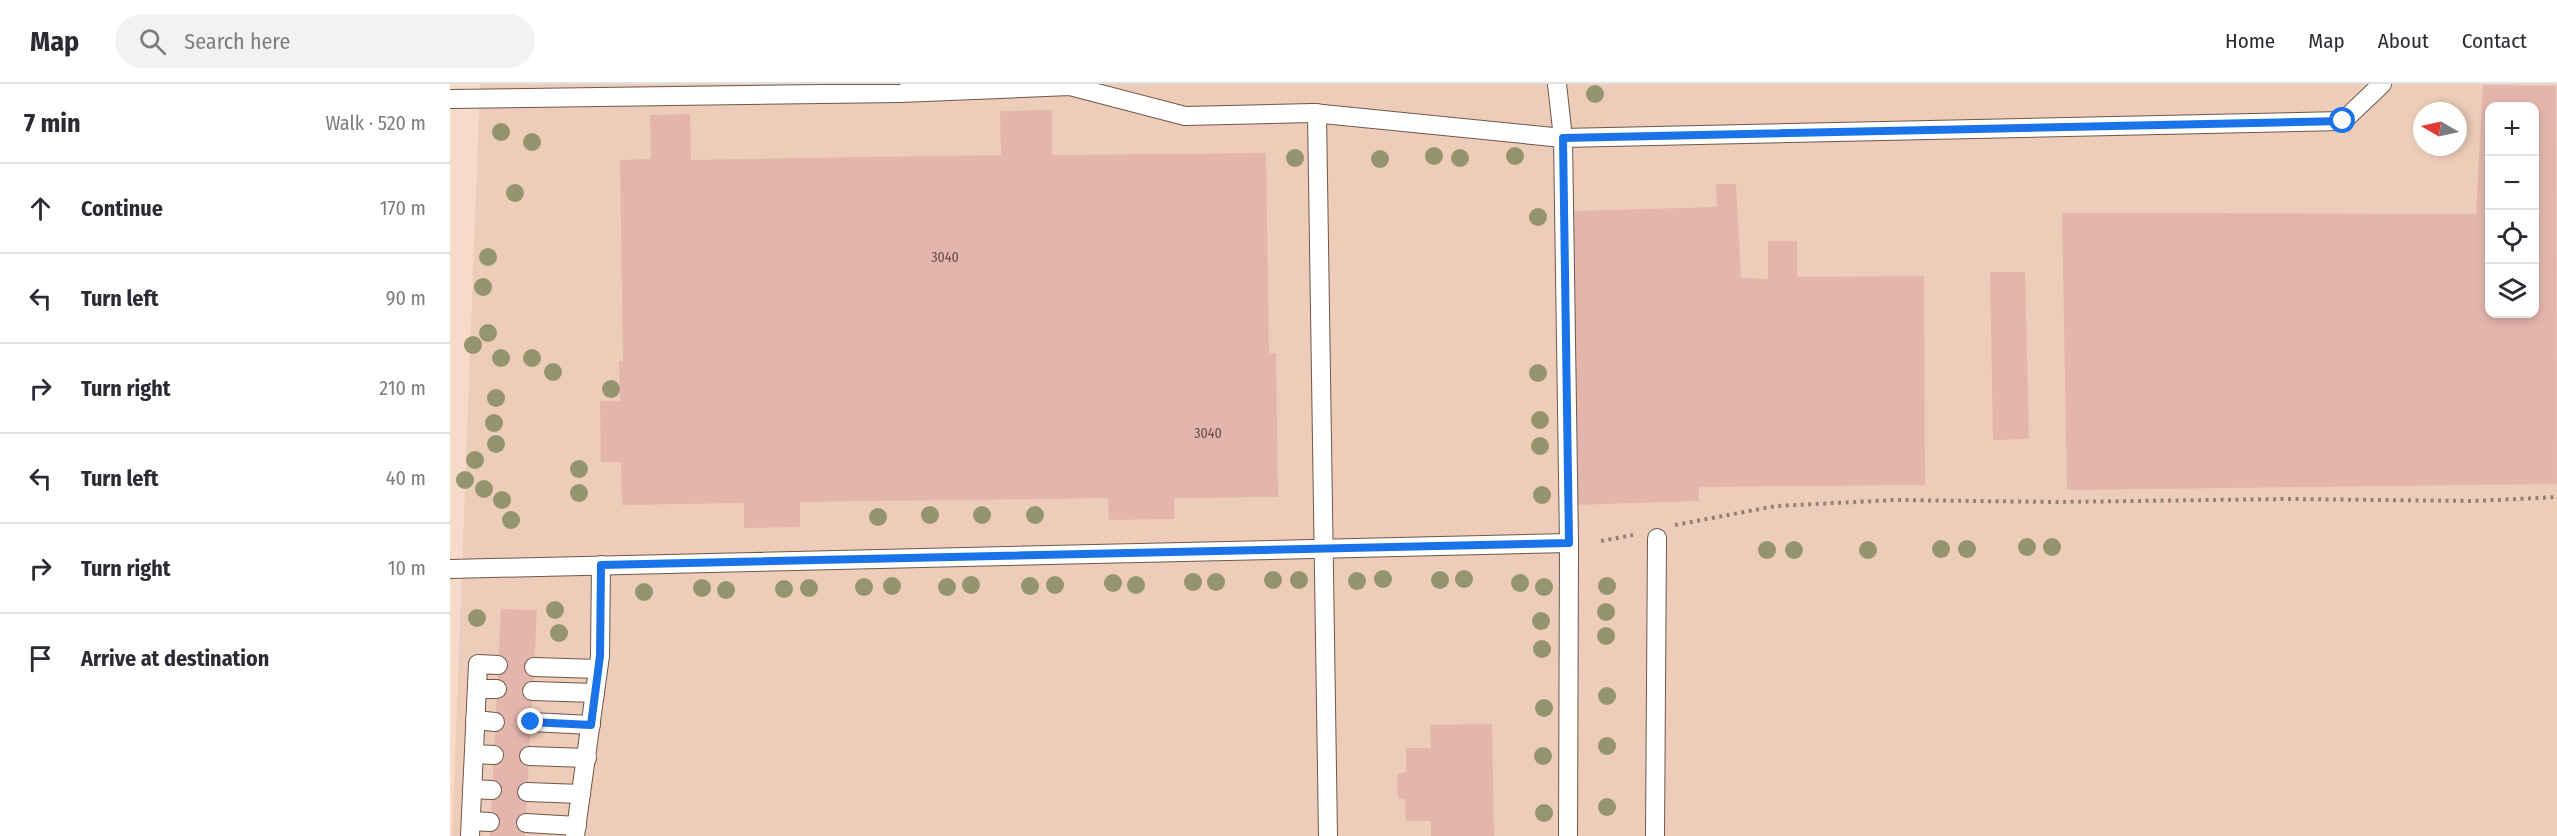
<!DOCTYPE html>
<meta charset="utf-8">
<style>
:root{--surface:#fff;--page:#f2f2f3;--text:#2b2b33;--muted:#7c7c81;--line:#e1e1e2}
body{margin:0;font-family:"Fira Sans Condensed",sans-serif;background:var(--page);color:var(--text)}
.controls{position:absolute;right:18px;top:18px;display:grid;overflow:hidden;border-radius:12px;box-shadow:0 3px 9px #0003}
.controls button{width:54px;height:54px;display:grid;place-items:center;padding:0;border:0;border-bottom:2px solid var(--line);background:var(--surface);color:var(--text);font:30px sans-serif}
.compass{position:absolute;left:1963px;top:18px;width:54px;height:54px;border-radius:50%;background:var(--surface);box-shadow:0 3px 9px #0003;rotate:279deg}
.stop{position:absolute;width:18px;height:18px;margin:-14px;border:4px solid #1a73e8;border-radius:50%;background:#fff}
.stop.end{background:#1a73e8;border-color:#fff;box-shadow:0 2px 6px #0008}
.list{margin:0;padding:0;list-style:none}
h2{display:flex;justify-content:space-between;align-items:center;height:78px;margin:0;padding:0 24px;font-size:26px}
h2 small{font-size:20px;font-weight:400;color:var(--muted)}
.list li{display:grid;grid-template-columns:39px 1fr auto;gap:18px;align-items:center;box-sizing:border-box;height:90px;padding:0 24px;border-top:2px solid var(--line)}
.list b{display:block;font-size:22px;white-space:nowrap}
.list em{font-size:20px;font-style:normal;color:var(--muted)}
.icon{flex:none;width:33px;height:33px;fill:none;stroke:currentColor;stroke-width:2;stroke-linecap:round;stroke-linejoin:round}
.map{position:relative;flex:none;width:2107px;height:752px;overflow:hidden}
header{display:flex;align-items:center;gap:36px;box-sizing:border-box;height:84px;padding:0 30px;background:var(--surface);border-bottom:2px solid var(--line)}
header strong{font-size:28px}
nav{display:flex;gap:33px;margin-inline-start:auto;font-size:21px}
.search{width:420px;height:54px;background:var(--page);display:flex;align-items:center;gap:15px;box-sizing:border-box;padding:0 21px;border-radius:33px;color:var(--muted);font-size:22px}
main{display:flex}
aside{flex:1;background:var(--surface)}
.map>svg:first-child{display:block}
.built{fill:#edcdb9;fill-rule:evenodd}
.building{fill:#e4b5ac;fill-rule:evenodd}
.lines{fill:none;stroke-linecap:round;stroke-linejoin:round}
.lane-casing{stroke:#6e584a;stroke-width:20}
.path{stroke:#938176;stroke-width:4;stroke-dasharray:3 4.5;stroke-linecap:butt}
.lane{stroke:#fff;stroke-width:18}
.tree{fill:#94946e}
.route{stroke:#1a73e8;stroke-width:8}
.labels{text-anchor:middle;stroke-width:4.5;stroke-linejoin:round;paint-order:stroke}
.number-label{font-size:14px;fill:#624f48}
</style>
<header>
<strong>Map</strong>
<div class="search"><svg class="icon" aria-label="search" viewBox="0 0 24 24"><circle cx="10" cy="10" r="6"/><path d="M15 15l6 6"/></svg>Search here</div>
<nav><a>Home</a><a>Map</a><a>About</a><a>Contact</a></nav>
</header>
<main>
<aside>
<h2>7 min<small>Walk · 520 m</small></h2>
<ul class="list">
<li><svg class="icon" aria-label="ahead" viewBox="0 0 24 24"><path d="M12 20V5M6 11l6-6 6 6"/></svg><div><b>Continue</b></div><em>170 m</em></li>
<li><svg class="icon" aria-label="left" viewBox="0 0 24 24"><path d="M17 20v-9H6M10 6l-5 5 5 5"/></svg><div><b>Turn left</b></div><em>90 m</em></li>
<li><svg class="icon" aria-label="right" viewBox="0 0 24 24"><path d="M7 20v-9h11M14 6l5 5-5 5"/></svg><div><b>Turn right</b></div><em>210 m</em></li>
<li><svg class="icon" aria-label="left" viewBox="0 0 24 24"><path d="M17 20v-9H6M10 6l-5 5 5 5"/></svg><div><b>Turn left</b></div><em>40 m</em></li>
<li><svg class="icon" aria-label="right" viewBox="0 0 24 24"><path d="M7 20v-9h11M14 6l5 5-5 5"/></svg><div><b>Turn right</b></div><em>10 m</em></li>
<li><svg class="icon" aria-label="arrive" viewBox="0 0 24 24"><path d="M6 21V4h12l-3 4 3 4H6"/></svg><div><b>Arrive at destination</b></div></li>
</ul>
</aside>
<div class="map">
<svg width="2107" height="752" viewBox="0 0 2107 752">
<rect width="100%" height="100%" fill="#f6dbcb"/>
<!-- built -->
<path class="built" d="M30,0H2107V752H2ZM2040,22H2084V230H2040ZM1972,27H2008V63H1972Z"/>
<!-- building -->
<g class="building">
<path d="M2033,1L2106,2L2107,400L1617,406L1612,129L2026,130ZM2040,22H2084V230H2040Z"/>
<path d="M602,26V71L816,69L819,269H826L828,413L724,414V435L659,436L658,414L350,418V443L294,444V419L172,421L171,378H151L150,317H170L169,277H173L170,76L201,75L200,31L240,30L241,76L551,71L550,27Z"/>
<path d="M1266,100H1286L1291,194L1318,195V157H1347V193L1474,192L1475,401L1249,403V417L1126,421L1123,127L1267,123Z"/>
<path d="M1540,188H1575L1579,355L1543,356Z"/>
<path d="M51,525L87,526L75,752H40Z"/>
<path d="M1042,640L1044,752H981V737H956L955,715H948L947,690L956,688V664H981L980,641Z"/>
</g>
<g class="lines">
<!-- lane casing -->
<g class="lane-casing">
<g id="lane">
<path d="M0,15L451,9L620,2L735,32L863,29L1113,54L1107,0"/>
<path d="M867,29L878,752"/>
<path d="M0,485L1119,459"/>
<path d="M84,583L148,585"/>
<path d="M27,605H47"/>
<path d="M82,607L145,609"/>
<path d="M25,636L45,638"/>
<path d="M81,638L141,641"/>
<path d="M24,670L44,671"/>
<path d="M79,672L137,674"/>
<path d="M22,705L42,706"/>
<path d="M77,708L131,710"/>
<path d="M21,737L40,738"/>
<path d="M76,739L127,742"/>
<path d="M20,752L28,580L48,581"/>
<path d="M125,752L150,572L151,481"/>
<path d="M1118,752L1119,459L1113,54L1893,37L1932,0"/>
<path d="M1205,752L1207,454"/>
</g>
</g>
<!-- path -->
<g class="path">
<path d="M1225,441L1326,422L1446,416L1608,418L1837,415L2025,417L2107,413"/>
<path d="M1151,457L1183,451"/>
</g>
<!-- lane -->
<use href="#lane" class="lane"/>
</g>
<!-- trees -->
<g class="tree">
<circle cx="1145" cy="10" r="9"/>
<circle cx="51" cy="48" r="9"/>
<circle cx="82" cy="58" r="9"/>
<circle cx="984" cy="72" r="9"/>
<circle cx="1065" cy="72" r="9"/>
<circle cx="845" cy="74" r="9"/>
<circle cx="1010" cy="74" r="9"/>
<circle cx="930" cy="75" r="9"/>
<circle cx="65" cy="109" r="9"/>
<circle cx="1088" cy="133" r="9"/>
<circle cx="38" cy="173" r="9"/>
<circle cx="33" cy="203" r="9"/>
<circle cx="38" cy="249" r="9"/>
<circle cx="23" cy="261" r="9"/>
<circle cx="51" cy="274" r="9"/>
<circle cx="82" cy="274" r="9"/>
<circle cx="103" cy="288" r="9"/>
<circle cx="1088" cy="289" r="9"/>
<circle cx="161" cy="305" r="9"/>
<circle cx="46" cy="314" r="9"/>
<circle cx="1090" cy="336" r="9"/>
<circle cx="44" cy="339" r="9"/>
<circle cx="46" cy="360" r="9"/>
<circle cx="1090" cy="362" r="9"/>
<circle cx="25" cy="376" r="9"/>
<circle cx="129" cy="385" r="9"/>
<circle cx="15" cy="396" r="9"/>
<circle cx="34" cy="405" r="9"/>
<circle cx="129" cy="409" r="9"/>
<circle cx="1092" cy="411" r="9"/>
<circle cx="52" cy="416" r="9"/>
<circle cx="480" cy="431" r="9"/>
<circle cx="532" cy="431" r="9"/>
<circle cx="585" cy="431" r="9"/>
<circle cx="428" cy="433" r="9"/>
<circle cx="61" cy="436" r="9"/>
<circle cx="1577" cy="463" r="9"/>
<circle cx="1602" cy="463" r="9"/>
<circle cx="1491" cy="465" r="9"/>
<circle cx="1517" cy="465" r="9"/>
<circle cx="1317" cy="466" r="9"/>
<circle cx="1344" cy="466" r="9"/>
<circle cx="1418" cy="466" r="9"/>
<circle cx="933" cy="495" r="9"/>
<circle cx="1014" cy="495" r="9"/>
<circle cx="823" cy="496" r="9"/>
<circle cx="849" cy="496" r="9"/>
<circle cx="990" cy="496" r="9"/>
<circle cx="907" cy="497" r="9"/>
<circle cx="743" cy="498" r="9"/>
<circle cx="766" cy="498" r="9"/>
<circle cx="663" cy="499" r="9"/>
<circle cx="1070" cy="499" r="9"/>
<circle cx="521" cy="501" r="9"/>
<circle cx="605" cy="501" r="9"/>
<circle cx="686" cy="501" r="9"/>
<circle cx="442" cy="502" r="9"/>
<circle cx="580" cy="502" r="9"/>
<circle cx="1157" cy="502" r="9"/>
<circle cx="414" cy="503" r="9"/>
<circle cx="497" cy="503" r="9"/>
<circle cx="1094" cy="503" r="9"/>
<circle cx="252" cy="504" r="9"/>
<circle cx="359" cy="504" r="9"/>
<circle cx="334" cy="505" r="9"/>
<circle cx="276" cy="506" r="9"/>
<circle cx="194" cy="508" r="9"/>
<circle cx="105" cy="526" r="9"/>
<circle cx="1156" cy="528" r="9"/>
<circle cx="27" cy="534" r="9"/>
<circle cx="1091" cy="537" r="9"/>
<circle cx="109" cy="549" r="9"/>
<circle cx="1156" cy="552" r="9"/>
<circle cx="1092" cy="565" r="9"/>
<circle cx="1157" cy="612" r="9"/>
<circle cx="1094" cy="624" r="9"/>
<circle cx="1157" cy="662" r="9"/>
<circle cx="1093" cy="672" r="9"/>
<circle cx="1157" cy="723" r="9"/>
<circle cx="1094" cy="729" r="9"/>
</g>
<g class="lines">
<!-- route -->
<path class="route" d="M81,638L141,641L150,572L151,481L1119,459L1113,54L1893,37"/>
</g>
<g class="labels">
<!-- number labels -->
<g class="number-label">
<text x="495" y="178">3040</text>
<text x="758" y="354">3040</text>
</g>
</g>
</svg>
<div class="controls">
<button>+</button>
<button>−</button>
<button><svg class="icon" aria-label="locate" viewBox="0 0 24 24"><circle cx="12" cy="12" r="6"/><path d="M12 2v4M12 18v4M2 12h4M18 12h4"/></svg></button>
<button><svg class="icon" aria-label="layers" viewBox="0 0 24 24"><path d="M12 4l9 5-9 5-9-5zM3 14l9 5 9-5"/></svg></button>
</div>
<svg class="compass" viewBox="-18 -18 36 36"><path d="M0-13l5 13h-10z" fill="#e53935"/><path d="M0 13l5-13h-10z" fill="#7c7c81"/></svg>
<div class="stop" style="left:1893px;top:37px"></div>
<div class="stop end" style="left:81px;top:638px"></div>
</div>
</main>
